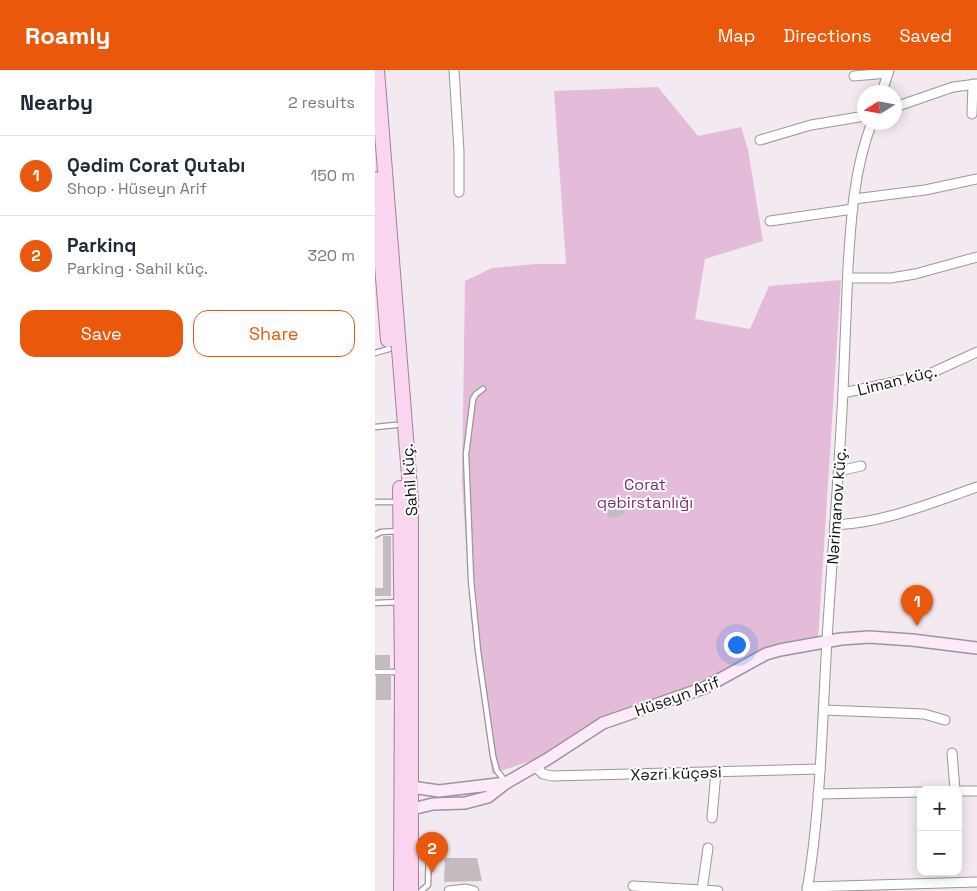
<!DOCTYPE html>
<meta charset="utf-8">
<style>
:root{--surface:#fff;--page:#f6f6f7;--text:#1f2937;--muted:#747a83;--line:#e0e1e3;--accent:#ea580c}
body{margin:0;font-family:"Space Grotesk",sans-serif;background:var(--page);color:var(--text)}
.controls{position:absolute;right:15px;bottom:15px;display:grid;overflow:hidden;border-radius:10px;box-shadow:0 2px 12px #0003}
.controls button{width:45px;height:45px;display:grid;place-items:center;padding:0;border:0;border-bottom:1px solid var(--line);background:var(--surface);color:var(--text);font:25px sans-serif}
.compass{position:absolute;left:482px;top:15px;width:45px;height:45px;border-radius:50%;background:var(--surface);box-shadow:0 2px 12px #0003;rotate:259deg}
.you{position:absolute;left:361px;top:574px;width:18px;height:18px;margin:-12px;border:4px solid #fff;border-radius:50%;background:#1a73e8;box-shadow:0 0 0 8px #1a73e833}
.badge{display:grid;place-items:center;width:32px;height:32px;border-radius:50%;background:var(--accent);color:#fff;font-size:16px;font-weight:700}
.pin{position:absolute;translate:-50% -41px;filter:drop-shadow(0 1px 2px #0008)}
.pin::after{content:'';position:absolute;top:26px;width:18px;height:15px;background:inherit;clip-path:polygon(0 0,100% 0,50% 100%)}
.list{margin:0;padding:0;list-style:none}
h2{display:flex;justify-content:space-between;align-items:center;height:65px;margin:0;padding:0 20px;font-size:21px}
h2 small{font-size:16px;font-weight:400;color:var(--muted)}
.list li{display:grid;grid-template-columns:32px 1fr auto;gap:15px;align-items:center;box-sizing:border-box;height:80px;padding:0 20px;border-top:1px solid var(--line)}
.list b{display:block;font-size:19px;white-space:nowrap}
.list p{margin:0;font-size:16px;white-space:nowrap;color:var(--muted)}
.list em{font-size:16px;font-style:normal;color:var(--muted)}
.actions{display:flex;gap:10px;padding:15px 20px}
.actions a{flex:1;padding:11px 0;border:1px solid var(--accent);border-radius:15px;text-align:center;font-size:18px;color:var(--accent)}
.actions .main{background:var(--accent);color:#fff}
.map{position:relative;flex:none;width:602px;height:821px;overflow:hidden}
header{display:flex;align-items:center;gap:30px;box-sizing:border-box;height:70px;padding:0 25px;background:var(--accent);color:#fff}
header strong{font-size:24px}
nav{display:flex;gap:28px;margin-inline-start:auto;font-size:18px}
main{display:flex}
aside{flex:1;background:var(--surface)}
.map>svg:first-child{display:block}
.green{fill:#e4bcd9}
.building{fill:#c3bbc0}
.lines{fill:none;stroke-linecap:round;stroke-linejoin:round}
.lane-casing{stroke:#9c959a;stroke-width:7}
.street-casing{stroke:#9c959a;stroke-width:11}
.secondary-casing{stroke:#9c959a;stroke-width:14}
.primary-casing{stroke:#a77f9c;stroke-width:16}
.lane{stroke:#fff;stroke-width:4.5}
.street{stroke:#fff;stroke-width:9}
.secondary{stroke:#fceaf8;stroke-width:11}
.primary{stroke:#f9d5f0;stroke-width:14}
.labels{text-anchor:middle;stroke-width:4;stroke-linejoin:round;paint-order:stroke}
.street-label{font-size:16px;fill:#151214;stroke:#fff}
.park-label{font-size:16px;fill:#7a2f6c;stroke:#fff}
</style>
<header>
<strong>Roamly</strong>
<nav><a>Map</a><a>Directions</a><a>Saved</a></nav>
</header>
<main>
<aside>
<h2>Nearby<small>2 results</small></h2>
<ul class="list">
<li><span class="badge">1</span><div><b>Qədim Corat Qutabı</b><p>Shop · Hüseyn Arif</p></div><em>150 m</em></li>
<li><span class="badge">2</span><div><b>Parkinq</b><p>Parking · Sahil küç.</p></div><em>320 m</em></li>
</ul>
<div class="actions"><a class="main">Save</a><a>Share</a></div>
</aside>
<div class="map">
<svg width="602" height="821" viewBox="0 0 602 821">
<rect width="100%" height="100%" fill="#f2eaf0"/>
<!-- green -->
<path class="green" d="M283,17L323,66L366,57L373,80L388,171L330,189L320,249L375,259L394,216L466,210L443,570L393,578L336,607L274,632L241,641L206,659L161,689L117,704L96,549L87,413L90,211L117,198L161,194H191L179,21Z"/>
<!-- building -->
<g class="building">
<path d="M246,431L250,444L234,449L230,437Z"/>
<path d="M8,466H16V526H0V518H8Z"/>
<rect x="0" y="585" width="15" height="13"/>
<rect x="1" y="606" width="15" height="24"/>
<path d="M70,788H102L107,811L69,812Z"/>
</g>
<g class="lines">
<!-- lane casing -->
<g class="lane-casing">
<g id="lane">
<path d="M0,283L14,279"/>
<path d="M108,319L101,324L98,329L91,384L96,510L103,581L118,686L122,701L131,712"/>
<path d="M0,357L21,355"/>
<path d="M0,432H24"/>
<path d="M0,465L6,462L23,461"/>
<path d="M0,533L25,532"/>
<path d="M0,602H26"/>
<path d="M46,821L53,815L54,778"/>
</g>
</g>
<!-- street casing -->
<g class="street-casing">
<g id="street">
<path d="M79,0L84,81V122"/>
<path d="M479,6L513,3"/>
<path d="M507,22L514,0"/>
<path d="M520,37L578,17L602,14"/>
<path d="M597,44L598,14"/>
<path d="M385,70L436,55L490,46"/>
<path d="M479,129L550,120L602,109"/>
<path d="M395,151L478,139"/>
<path d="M473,208H516L540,204L602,187"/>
<path d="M468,323L552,305L602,282"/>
<path d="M464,401L486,396"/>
<path d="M460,455C509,453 556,433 602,417"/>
<path d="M449,640L549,644L570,650"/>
<path d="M577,683L580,720"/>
<path d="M160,696L168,704L177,706L445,699"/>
<path d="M583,721H602"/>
<path d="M443,724L546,722"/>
<path d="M337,748L341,701"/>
<path d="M258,816L343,821"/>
<path d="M432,817L602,812"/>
<path d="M327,820L333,778"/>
<path d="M74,821L91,819L99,821"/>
<path d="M432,821C446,738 447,653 452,570C457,487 464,404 468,322C470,280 471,239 473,197C476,148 479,99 497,52"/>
</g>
</g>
<!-- secondary casing -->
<g class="secondary-casing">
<g id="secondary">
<path d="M29,716L64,721L131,713"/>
<path d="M29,739H37L58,734L90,733L113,727L131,713L171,690L228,653L329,618L391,584L405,580L466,569L494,567L537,570L602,578"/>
</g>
</g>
<!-- primary casing -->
<g class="primary-casing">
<g id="primary">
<path d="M2,0L36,431V821"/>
<path d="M0,109L13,270"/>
<path d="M25,418L27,602L26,821"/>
</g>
</g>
<!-- lane -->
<use href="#lane" class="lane"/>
<!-- street -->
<use href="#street" class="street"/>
<!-- secondary -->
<use href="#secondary" class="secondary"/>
<!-- primary -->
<use href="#primary" class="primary"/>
</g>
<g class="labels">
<!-- street labels -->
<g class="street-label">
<text transform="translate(522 310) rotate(-14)" y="6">Liman küç.</text>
<text transform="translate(34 410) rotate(-94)" y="6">Sahil küç.</text>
<text transform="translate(461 436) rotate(-86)" y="6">Nərimanov küç.</text>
<text transform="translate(302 626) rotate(-20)" y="6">Hüseyn Arif</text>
<text transform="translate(301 703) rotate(-2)" y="6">Xəzri küçəsi</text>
</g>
<!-- park labels -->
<g class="park-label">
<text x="270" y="420">Corat<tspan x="270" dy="18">qəbirstanlığı</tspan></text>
</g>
</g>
</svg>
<div class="controls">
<button>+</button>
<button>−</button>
</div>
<svg class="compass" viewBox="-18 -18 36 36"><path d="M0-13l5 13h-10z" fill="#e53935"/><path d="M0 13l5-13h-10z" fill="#747a83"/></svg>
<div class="you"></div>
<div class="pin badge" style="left:542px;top:556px">1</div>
<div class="pin badge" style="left:57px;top:803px">2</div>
</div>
</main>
